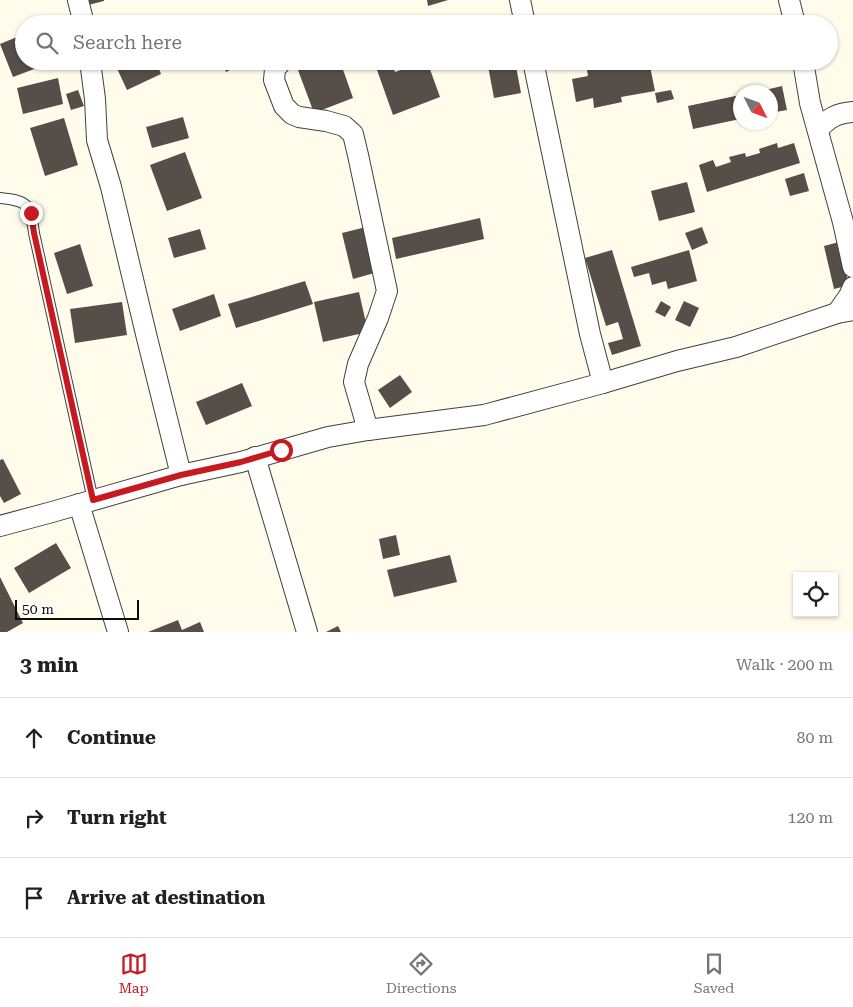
<!DOCTYPE html>
<meta charset="utf-8">
<style>
:root{--surface:#fff;--page:#f6f6f6;--text:#202124;--muted:#757577;--line:#e0e0e0;--accent:#c71a20}
body{margin:0;font-family:"Roboto Serif",serif;background:var(--page);color:var(--text)}
.controls{position:absolute;right:15px;bottom:15px;display:grid;overflow:hidden;border-radius:0px;box-shadow:0 1px 4px #0004}
.controls button{width:45px;height:45px;display:grid;place-items:center;padding:0;border:0;border-bottom:1px solid var(--line);background:var(--surface);color:var(--text);font:25px sans-serif}
.compass{position:absolute;left:733px;top:85px;width:45px;height:45px;border-radius:50%;background:var(--surface);box-shadow:0 1px 4px #0004;rotate:132deg}
.scale{position:absolute;left:15px;bottom:12px;width:124px;box-sizing:border-box;padding-left:5px;border:2px solid #0d0d0d;border-top:0;font-size:14px;line-height:18px;white-space:nowrap;color:#0d0d0d;-webkit-text-stroke:4px #fff;paint-order:stroke}
.stop{position:absolute;width:15px;height:15px;margin:-11px;border:4px solid #c71a20;border-radius:50%;background:#fff}
.stop.end{background:#c71a20;border-color:#fff;box-shadow:0 1px 5px #0008}
.list{margin:0;padding:0;list-style:none}
h2{display:flex;justify-content:space-between;align-items:center;height:65px;margin:0;padding:0 20px;font-size:21px}
h2 small{font-size:16px;font-weight:400;color:var(--muted)}
.list li{display:grid;grid-template-columns:32px 1fr auto;gap:15px;align-items:center;box-sizing:border-box;height:80px;padding:0 20px;border-top:1px solid var(--line)}
.list b{display:block;font-size:19px;white-space:nowrap}
.list em{font-size:16px;font-style:normal;color:var(--muted)}
.icon{flex:none;width:28px;height:28px;fill:none;stroke:currentColor;stroke-width:2;stroke-linecap:round;stroke-linejoin:round}
.map{position:relative;flex:none;width:853px;height:632px;overflow:hidden}
.search{position:absolute;background:var(--surface);box-shadow:0 1px 4px #0004;left:15px;right:15px;top:15px;height:55px;display:flex;align-items:center;gap:12px;box-sizing:border-box;padding:0 18px;border-radius:28px;color:var(--muted);font-size:19px}
.sheet{height:305px;background:var(--surface)}
nav{display:flex;justify-content:space-around;align-items:center;box-sizing:border-box;height:70px;border-top:1px solid var(--line);background:var(--surface);font-size:14px;color:var(--muted)}
nav a{display:grid;justify-items:center;gap:2px}
nav .on{color:var(--accent)}
.map>svg:first-child{display:block}
.building{fill:#564e48}
.lines{fill:none;stroke-linecap:round;stroke-linejoin:round}
.service-casing{stroke:#404040;stroke-width:12}
.minor-casing{stroke:#404040;stroke-width:22}
.service{stroke:#fff;stroke-width:10}
.minor{stroke:#fff;stroke-width:20}
.route{stroke:#c71a20;stroke-width:6}
</style>
<div class="map">
<svg width="853" height="632" viewBox="0 0 853 632">
<rect width="100%" height="100%" fill="#fffcec"/>
<!-- building -->
<g class="building">
<path d="M87,0H104V1L88,5Z"/>
<path d="M427,0H448L428,6Z"/>
<path d="M352,15L354,24H334V21Z"/>
<path d="M329,19L331,24H315V23Z"/>
<path d="M24,34V61H34L37,68L13,77L0,44Z"/>
<path d="M43,61H55L44,65Z"/>
<path d="M116,61H156L161,74L127,90L114,62Z"/>
<path d="M221,61H248L226,72Z"/>
<path d="M340,61L353,98L314,113L295,62Z"/>
<path d="M414,61H427L440,97L393,115L377,70L392,64L395,72L415,65Z"/>
<path d="M433,61H457V62L435,68Z"/>
<path d="M515,61L521,93L494,98L488,66Z"/>
<path d="M598,61H621V63L631,61H649L655,91L621,97L622,102L594,108L593,98L576,102L572,79L588,76L586,64Z"/>
<path d="M58,78L63,104L23,114L17,88Z"/>
<path d="M782,86L787,110L770,113V92H757Z"/>
<path d="M78,90L84,106L71,110L66,94Z"/>
<path d="M671,90L674,99L657,103L655,93Z"/>
<path d="M740,95V119L693,129L688,106Z"/>
<path d="M183,117L189,138L152,148L146,127Z"/>
<path d="M64,118L78,165L45,176L30,128Z"/>
<path d="M777,143L778,148L794,143L800,163L707,192L699,165L713,160L716,167L731,162L729,157L745,153L746,157L760,153L759,149Z"/>
<path d="M185,152L202,198L167,211L150,165Z"/>
<path d="M804,173L809,191L790,196L785,179Z"/>
<path d="M687,182L695,212L659,221L651,191Z"/>
<path d="M480,218L484,239L396,259L392,238Z"/>
<path d="M366,227L378,272L353,279L342,233Z"/>
<path d="M702,227L708,243L692,250L685,233Z"/>
<path d="M200,229L206,249L174,258L168,238Z"/>
<path d="M839,242L849,285L834,289L824,246Z"/>
<path d="M80,244L93,286L67,294L54,253Z"/>
<path d="M612,250L641,346L612,355L608,343L623,339L618,322L606,326L585,258Z"/>
<path d="M689,250L697,281L668,289L666,281L652,285L649,273L634,277L631,267Z"/>
<path d="M305,281L313,304L236,328L228,304Z"/>
<path d="M359,292L368,332L323,342L314,302Z"/>
<path d="M214,294L221,316L180,331L172,309Z"/>
<path d="M661,301L671,307L665,317L655,312Z"/>
<path d="M684,301L699,308L690,327L675,320Z"/>
<path d="M122,302L127,335L75,343L70,309Z"/>
<path d="M400,375L412,392L390,408L378,390Z"/>
<path d="M242,383L252,406L206,425L196,402Z"/>
<path d="M3,459L21,494L4,503L0,496V460Z"/>
<path d="M396,535L400,555L383,559L379,539Z"/>
<path d="M56,543L71,568L29,593L14,568Z"/>
<path d="M450,555L457,582L394,597L387,570Z"/>
<path d="M0,577L23,623L7,632H0Z"/>
<path d="M178,620L182,630L200,622L204,632H148Z"/>
<path d="M338,626L341,632H326Z"/>
</g>
<g class="lines">
<!-- service casing -->
<g class="service-casing">
<path id="service" d="M0,198C30,201 30,205 34,233L93,500"/>
</g>
<!-- minor casing -->
<g class="minor-casing">
<g id="minor">
<path d="M78,0L84,24"/>
<path d="M520,0L525,24"/>
<path d="M789,0L795,24"/>
<path d="M90,61L95,99L97,140L111,187L146,334L181,475"/>
<path d="M282,61L275,69L274,80L284,106L292,114L299,117L326,121L344,126L353,134L358,155L387,291L378,318L358,364L354,382L368,430"/>
<path d="M533,61L590,334L603,383"/>
<path d="M803,61L810,103L843,222L853,267"/>
<path d="M818,130C828,118 837,113 853,112"/>
<path d="M837,313L849,296L853,287"/>
<path d="M255,457L307,632"/>
<path d="M79,504L118,632"/>
<path d="M0,526L52,512L181,475L241,462L328,437L368,430L484,415L603,383L677,361L736,347L837,313L853,310"/>
</g>
</g>
<!-- service -->
<use href="#service" class="service"/>
<!-- minor -->
<use href="#minor" class="minor"/>
</g>
<g class="lines">
<!-- route -->
<path class="route" d="M31,213L34,233L93,500L181,475L241,462L281,450"/>
</g>
</svg>
<div class="controls">
<button><svg class="icon" aria-label="locate" viewBox="0 0 24 24"><circle cx="12" cy="12" r="6"/><path d="M12 2v4M12 18v4M2 12h4M18 12h4"/></svg></button>
</div>
<svg class="compass" viewBox="-18 -18 36 36"><path d="M0-13l5 13h-10z" fill="#e53935"/><path d="M0 13l5-13h-10z" fill="#757577"/></svg>
<div class="scale">50 m</div>
<div class="stop" style="left:281px;top:450px"></div>
<div class="stop end" style="left:31px;top:213px"></div>
<div class="search"><svg class="icon" aria-label="search" viewBox="0 0 24 24"><circle cx="10" cy="10" r="6"/><path d="M15 15l6 6"/></svg>Search here</div>
</div>
<section class="sheet">
<h2>3 min<small>Walk · 200 m</small></h2>
<ul class="list">
<li><svg class="icon" aria-label="ahead" viewBox="0 0 24 24"><path d="M12 20V5M6 11l6-6 6 6"/></svg><div><b>Continue</b></div><em>80 m</em></li>
<li><svg class="icon" aria-label="right" viewBox="0 0 24 24"><path d="M7 20v-9h11M14 6l5 5-5 5"/></svg><div><b>Turn right</b></div><em>120 m</em></li>
<li><svg class="icon" aria-label="arrive" viewBox="0 0 24 24"><path d="M6 21V4h12l-3 4 3 4H6"/></svg><div><b>Arrive at destination</b></div></li>
</ul>
</section>
<nav>
<a class="on"><svg class="icon" aria-label="map" viewBox="0 0 24 24"><path d="M3 6l6-2 6 2 6-2v14l-6 2-6-2-6 2zM9 4v14M15 6v14"/></svg>Map</a>
<a><svg class="icon" aria-label="directions" viewBox="0 0 24 24"><path d="M12 3l9 9-9 9-9-9zM9 14v-3h6M13 9l2 2-2 2"/></svg>Directions</a>
<a><svg class="icon" aria-label="saved" viewBox="0 0 24 24"><path d="M7 4h10v16l-5-4-5 4z"/></svg>Saved</a>
</nav>
